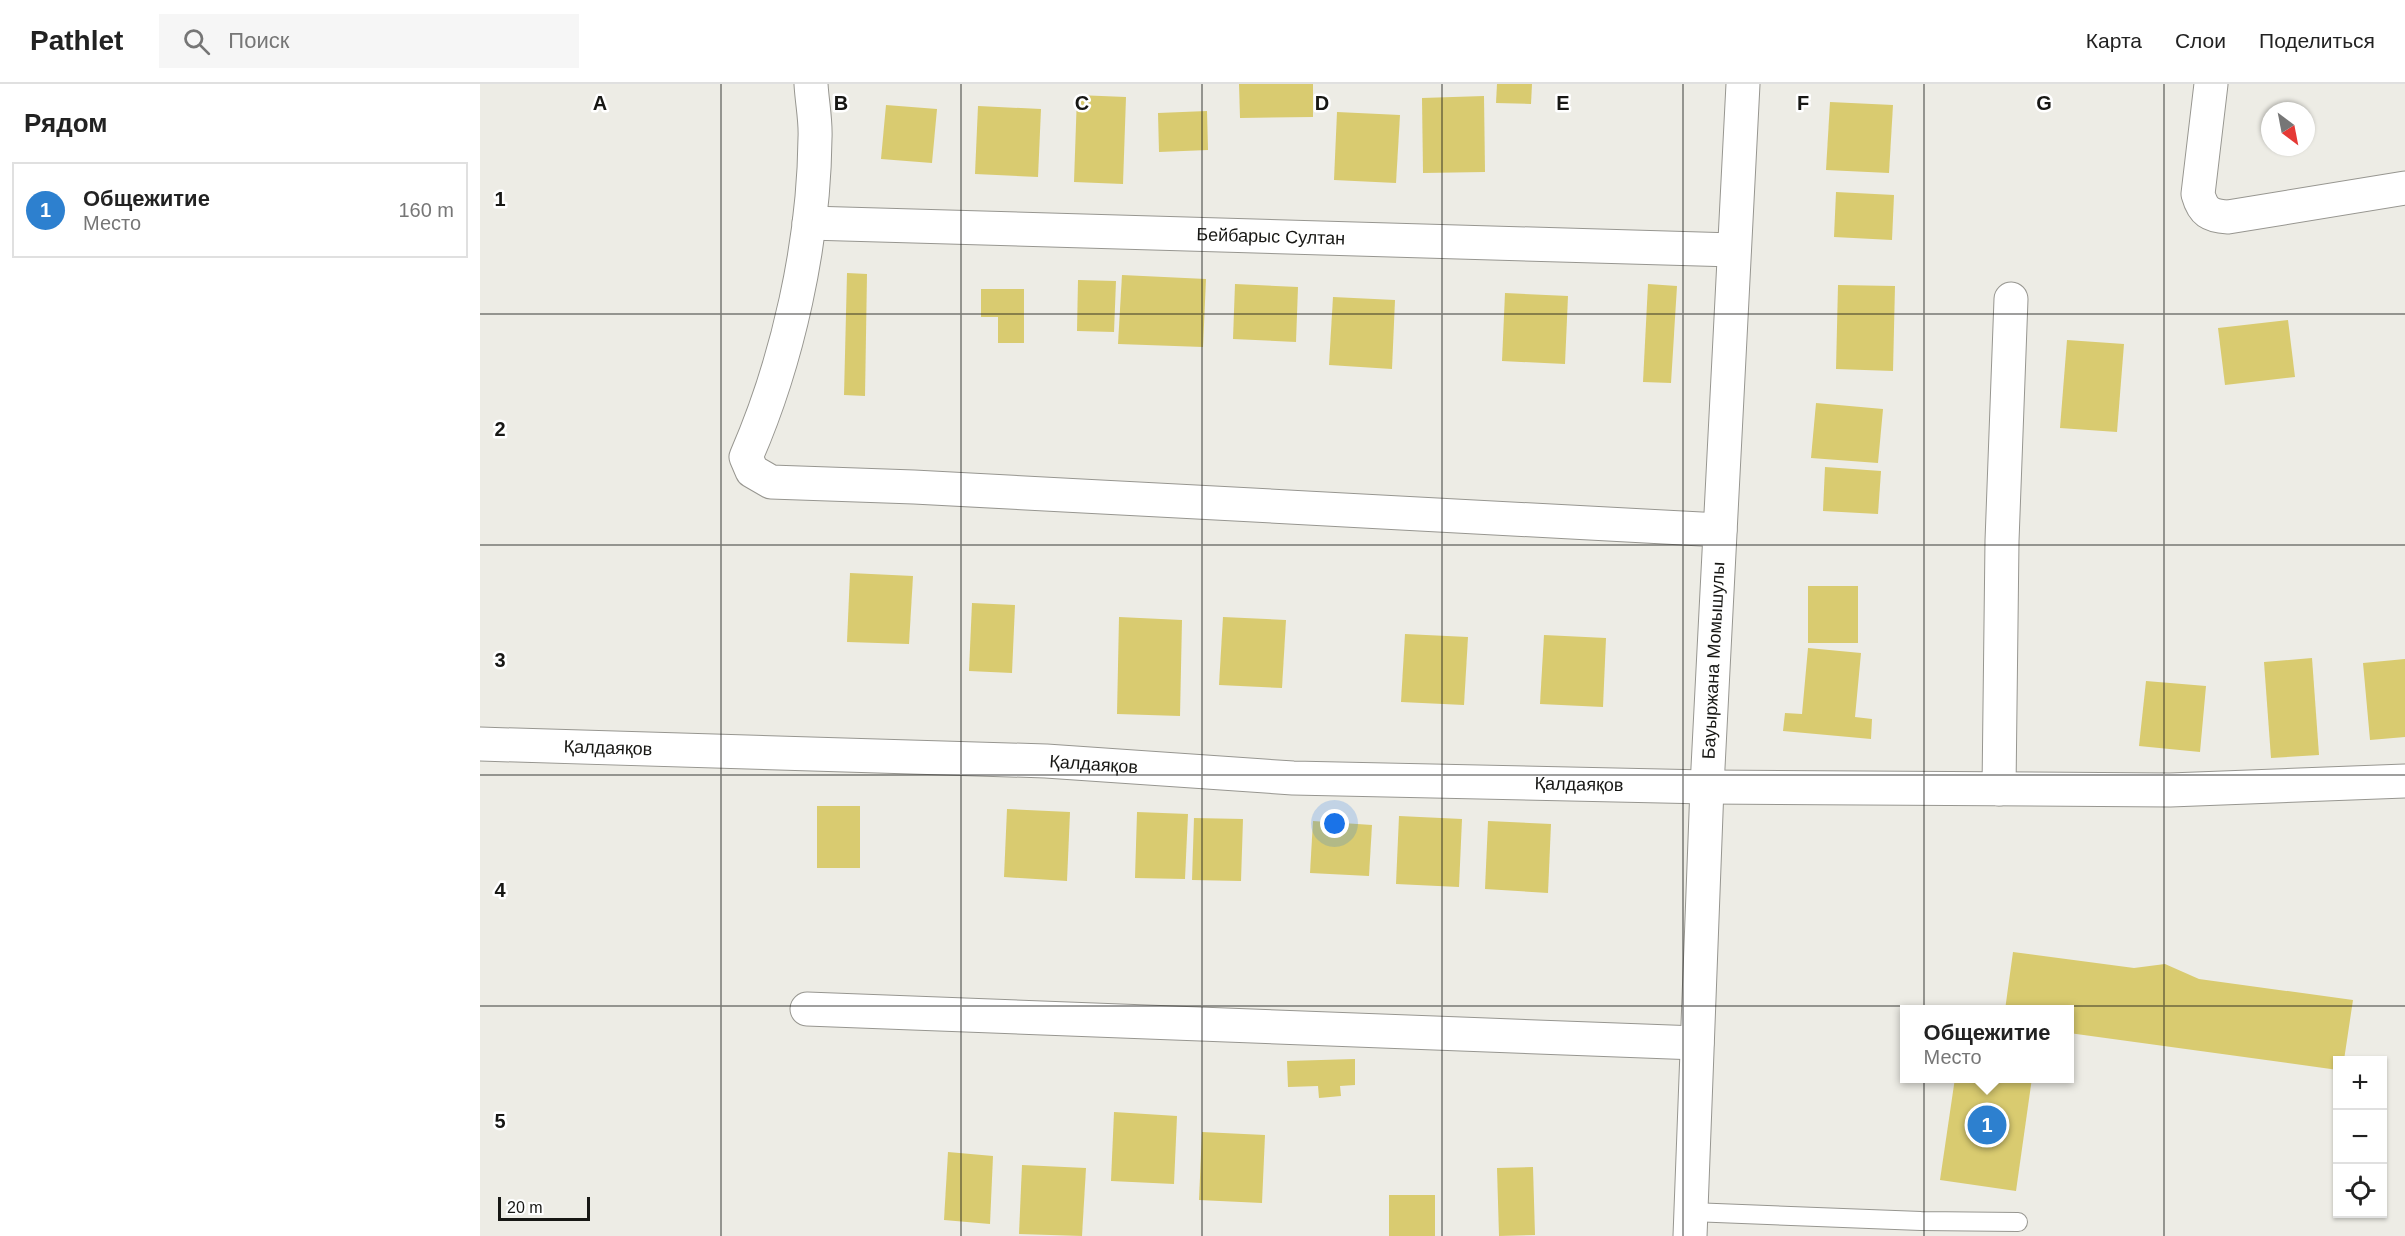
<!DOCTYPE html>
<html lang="ru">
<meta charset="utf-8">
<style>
:root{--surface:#fff;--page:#f6f6f6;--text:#222;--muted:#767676;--line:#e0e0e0;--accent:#2d80cf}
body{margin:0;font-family:Helvetica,sans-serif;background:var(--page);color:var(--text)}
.controls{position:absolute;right:18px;bottom:18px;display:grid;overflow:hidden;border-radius:0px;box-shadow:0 2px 4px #0004}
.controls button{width:54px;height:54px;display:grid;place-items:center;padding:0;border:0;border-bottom:2px solid var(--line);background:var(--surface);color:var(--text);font:30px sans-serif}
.compass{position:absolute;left:1781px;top:18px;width:54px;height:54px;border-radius:50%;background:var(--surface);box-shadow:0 2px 4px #0004;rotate:148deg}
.scale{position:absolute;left:18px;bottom:15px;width:92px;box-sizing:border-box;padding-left:6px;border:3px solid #171714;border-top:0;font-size:16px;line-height:21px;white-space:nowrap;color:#171714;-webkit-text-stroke:4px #fff;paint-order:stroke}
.you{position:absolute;left:855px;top:740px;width:21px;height:21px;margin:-15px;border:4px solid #fff;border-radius:50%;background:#1a73e8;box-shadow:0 0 0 9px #1a73e833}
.badge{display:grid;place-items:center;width:39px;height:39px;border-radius:50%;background:var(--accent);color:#fff;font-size:20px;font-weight:700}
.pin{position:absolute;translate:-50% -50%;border:3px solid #fff;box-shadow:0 2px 6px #0006}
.popup{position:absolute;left:1420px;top:921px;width:174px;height:78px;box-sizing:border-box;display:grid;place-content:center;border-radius:0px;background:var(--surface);filter:drop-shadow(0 2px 4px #0005);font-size:20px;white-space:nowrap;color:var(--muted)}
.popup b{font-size:22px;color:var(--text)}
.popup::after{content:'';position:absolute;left:50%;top:100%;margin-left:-12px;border:12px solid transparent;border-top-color:var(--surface)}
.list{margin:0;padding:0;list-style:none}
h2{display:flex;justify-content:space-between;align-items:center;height:78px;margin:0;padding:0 24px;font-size:26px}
h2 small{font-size:20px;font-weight:400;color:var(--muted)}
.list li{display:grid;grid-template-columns:39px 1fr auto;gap:18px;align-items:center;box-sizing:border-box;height:96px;margin:0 12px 12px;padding:0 12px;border:2px solid var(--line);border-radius:0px}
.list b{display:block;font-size:22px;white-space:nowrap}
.list p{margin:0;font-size:20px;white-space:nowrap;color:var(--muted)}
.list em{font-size:20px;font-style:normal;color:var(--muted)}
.icon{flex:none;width:33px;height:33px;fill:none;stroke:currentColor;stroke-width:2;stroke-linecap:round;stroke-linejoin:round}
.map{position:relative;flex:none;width:1925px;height:1152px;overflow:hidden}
header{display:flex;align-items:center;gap:36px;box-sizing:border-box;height:84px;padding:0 30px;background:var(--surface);border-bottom:2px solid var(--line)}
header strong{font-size:28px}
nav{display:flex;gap:33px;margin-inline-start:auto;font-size:21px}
.search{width:420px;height:54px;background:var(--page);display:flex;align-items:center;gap:15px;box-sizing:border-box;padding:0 21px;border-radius:0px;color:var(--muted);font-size:22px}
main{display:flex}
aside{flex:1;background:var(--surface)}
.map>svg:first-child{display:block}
.building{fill:#d9cb70}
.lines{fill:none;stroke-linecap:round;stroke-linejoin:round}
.service-casing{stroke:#979690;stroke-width:20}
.minor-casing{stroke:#979690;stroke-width:35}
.service{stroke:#fff;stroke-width:18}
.minor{stroke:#fff;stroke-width:33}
.grid{fill:none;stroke:#171714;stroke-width:1.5;stroke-opacity:0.55}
.labels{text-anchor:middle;stroke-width:5;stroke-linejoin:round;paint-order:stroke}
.street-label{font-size:18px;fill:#171714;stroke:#fff}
.grid-label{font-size:20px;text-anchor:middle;font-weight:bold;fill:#171714;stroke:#fff;stroke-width:5;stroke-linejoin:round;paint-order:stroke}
</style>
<header>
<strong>Pathlet</strong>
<div class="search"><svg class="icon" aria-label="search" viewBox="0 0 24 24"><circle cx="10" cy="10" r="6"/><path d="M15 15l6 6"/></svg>Поиск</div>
<nav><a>Карта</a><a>Слои</a><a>Поделиться</a></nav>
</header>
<main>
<aside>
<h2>Рядом<small></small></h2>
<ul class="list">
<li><span class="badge">1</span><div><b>Общежитие</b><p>Место</p></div><em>160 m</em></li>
</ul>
</aside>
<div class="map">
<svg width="1925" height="1152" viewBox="0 0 1925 1152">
<rect width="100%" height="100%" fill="#edece5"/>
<!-- building -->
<g class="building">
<path d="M759,0H833V33L760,34Z"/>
<path d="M1017,0H1052L1051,20L1016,19Z"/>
<path d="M597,11L646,13L643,100L594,98Z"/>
<path d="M1004,12L1005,88L943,89L942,14Z"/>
<path d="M1350,18L1413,21L1409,89L1346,86Z"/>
<path d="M406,21L457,25L452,79L401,75Z"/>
<path d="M498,22L561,25L558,93L495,90Z"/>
<path d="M727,27L728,66L679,68L678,29Z"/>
<path d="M857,28L920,31L916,99L854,96Z"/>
<path d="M1356,108L1414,111L1412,156L1354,153Z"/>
<path d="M367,189L387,190L385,312L364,311Z"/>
<path d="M642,191L726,195L723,263L638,260Z"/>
<path d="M598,196L636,197L634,248L597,247Z"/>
<path d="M755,200L818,203L816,258L753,255Z"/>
<path d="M1168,200L1197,202L1191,299L1163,298Z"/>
<path d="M1358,201L1415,202L1413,287L1356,285Z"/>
<path d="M501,205H544V259H518V233H501Z"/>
<path d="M1025,209L1088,212L1085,280L1022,277Z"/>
<path d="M853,213L915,216L912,285L849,281Z"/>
<path d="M1808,236L1815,293L1745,301L1738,244Z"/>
<path d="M1587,256L1644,260L1637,348L1580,344Z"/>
<path d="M1336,319L1403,325L1398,379L1331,374Z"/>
<path d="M1345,383L1401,387L1398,430L1343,427Z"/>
<path d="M370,489L433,492L429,560L367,558Z"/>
<rect x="1328" y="502" width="50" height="57"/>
<path d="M492,519L535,521L532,589L489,587Z"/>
<path d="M639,533L702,536L700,632L637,630Z"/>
<path d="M743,533L806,536L802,604L739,601Z"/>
<path d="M925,550L988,553L984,621L921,618Z"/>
<path d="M1064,551L1126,554L1123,623L1060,620Z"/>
<path d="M1328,564L1381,569L1375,633L1392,635L1391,655L1303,647L1305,629L1322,630Z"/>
<path d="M1832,574L1839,671L1791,674L1784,578Z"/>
<path d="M1925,575V653L1890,656L1883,579Z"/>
<path d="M1666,597L1726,602L1720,668L1659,662Z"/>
<rect x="337" y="722" width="43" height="62"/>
<path d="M527,725L590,728L587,797L524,793Z"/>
<path d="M657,728L708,730L705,795L655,794Z"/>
<path d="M919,732L982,735L979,803L916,800Z"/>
<path d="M714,734L763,735L761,797L712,796Z"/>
<path d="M833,737L892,741L889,792L830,789Z"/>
<path d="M1008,737L1071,740L1068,809L1005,805Z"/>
<path d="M1533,868L1654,884L1685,880L1719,895L1873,916L1864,976H1858V986L1589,949V926H1525Z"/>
<path d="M875,975V1001L860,1002L861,1012L839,1014L838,1002L808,1003L807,977Z"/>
<path d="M1475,994H1552L1536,1107L1460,1096Z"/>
<path d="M634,1028L697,1032L694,1100L631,1097Z"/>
<path d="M722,1048L785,1051L782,1119L719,1116Z"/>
<path d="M468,1068L513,1072L510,1140L464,1136Z"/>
<path d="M542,1081L606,1084L602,1152L539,1150Z"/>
<path d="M1053,1083L1055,1151L1019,1152L1017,1084Z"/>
<rect x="909" y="1111" width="46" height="41"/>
</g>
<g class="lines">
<!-- service casing -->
<g class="service-casing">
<path id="service" d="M1211,1128L1441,1137L1538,1138"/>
</g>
<!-- minor casing -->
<g class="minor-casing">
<g id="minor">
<path d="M331,0C332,18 336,37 335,54C334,159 308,277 266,373L272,387L291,398L434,403L1240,446"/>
<path d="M1731,0L1718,110C1723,128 1730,132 1748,133L1925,104"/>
<path id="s1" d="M329,139L1254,166"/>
<path id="s2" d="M0,660L566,677L813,694L1227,703L1690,706L1925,697"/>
<path d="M1519,705L1522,457L1531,215"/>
<path d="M327,925L1217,959"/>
<path id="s3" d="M1210,1152L1227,703L1263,0"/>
</g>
</g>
<!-- service -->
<use href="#service" class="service"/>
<!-- minor -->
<use href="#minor" class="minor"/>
</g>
<!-- grid -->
<path class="grid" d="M241,0V1152M481,0V1152M722,0V1152M962,0V1152M1203,0V1152M1444,0V1152M1684,0V1152M0,230H1925M0,461H1925M0,691H1925M0,922H1925"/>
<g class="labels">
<!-- street labels -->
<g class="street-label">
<text dy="6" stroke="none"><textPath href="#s1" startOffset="462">Бейбарыс Султан</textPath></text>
<text dy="6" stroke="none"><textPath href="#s3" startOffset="576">Бауыржана Момышулы</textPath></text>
<text dy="6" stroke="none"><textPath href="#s2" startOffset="128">Қалдаяқов</textPath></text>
<text dy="6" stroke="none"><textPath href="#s2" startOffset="614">Қалдаяқов</textPath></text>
<text dy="6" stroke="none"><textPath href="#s2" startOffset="1100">Қалдаяқов</textPath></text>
</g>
</g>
<g class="grid-label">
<text x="120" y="26">A</text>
<text x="361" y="26">B</text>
<text x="602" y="26">C</text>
<text x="842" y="26">D</text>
<text x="1083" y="26">E</text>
<text x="1323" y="26">F</text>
<text x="1564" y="26">G</text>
<text x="20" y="122">1</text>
<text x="20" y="352">2</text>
<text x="20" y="583">3</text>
<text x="20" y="813">4</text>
<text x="20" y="1044">5</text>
</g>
</svg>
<div class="controls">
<button>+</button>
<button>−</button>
<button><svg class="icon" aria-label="locate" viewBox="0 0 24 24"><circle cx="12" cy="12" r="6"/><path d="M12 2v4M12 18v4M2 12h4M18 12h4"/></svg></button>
</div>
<svg class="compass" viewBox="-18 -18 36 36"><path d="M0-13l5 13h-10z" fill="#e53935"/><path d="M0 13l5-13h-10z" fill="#767676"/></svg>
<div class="scale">20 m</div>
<div class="you"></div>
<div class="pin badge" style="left:1507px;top:1041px">1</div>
<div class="popup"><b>Общежитие</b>Место</div>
</div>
</main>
